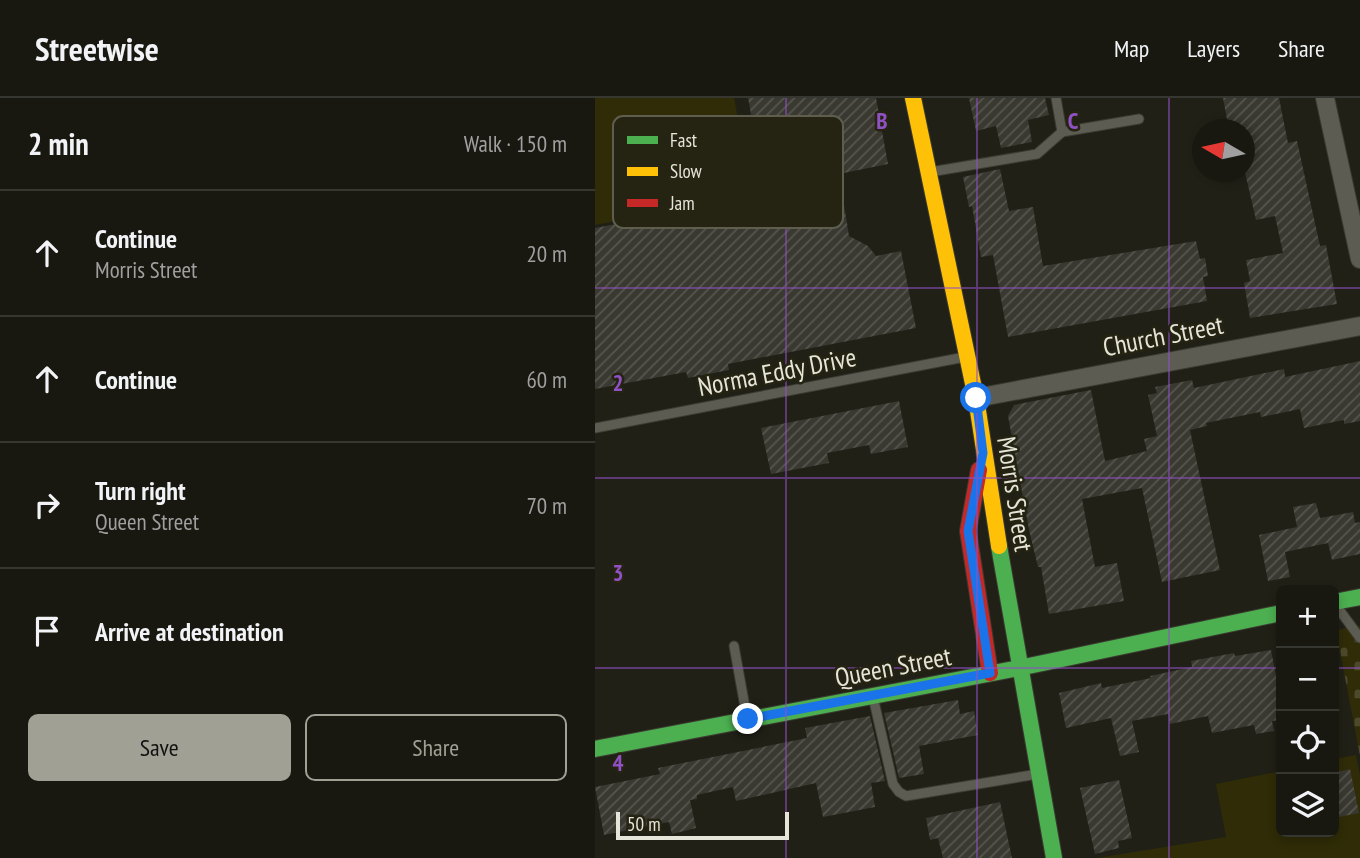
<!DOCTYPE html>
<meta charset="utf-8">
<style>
:root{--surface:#181810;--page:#25251e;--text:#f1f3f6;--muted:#9fa09f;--line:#363730;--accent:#a1a095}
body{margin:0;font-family:"PT Sans Narrow",sans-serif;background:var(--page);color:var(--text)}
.controls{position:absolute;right:21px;bottom:21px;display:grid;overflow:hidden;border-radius:10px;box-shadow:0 4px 10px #0003}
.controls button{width:63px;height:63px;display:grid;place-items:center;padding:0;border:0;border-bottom:2px solid var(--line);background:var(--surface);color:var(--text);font:35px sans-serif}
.compass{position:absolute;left:597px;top:21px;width:63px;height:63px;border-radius:50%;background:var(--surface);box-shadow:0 4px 10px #0003;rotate:279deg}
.scale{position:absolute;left:21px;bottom:18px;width:173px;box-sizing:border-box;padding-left:7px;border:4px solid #e6e5d9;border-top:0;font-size:19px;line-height:24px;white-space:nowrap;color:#e6e5d9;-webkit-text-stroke:5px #252311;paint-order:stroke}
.stop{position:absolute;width:21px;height:21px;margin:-16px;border:5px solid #1a73e8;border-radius:50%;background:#fff}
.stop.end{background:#1a73e8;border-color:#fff;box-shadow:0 2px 7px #0008}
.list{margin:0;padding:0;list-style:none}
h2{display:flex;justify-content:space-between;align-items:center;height:91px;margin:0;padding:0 28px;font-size:30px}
h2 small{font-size:23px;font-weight:400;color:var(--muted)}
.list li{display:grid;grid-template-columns:46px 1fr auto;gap:21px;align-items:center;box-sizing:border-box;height:126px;padding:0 28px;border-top:2px solid var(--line)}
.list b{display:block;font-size:26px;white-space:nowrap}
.list p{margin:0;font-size:23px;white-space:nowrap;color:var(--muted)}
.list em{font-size:23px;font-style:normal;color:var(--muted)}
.actions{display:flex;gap:14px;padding:21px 28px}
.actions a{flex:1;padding:16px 0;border:2px solid var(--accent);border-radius:10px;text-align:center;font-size:24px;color:var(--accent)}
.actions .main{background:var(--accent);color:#111}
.icon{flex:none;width:38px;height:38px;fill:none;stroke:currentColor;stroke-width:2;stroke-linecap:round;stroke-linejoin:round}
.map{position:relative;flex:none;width:765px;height:760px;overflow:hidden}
header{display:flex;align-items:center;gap:42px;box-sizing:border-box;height:98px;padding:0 35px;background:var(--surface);border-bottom:2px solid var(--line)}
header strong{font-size:33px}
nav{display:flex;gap:38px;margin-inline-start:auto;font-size:24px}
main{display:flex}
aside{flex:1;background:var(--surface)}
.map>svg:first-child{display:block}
.green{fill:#2f2c07}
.cemetery{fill:url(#cemetery-stones)}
.building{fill:url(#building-hatch)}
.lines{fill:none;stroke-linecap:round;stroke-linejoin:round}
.lane-casing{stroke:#3b3b32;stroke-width:11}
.street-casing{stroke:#3b3b32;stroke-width:20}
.fast-casing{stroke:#3b3b32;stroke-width:18}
.slow-casing{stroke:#3b3b32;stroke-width:18}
.jam-casing{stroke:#3b3b32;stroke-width:18}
.lane{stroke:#5d5c53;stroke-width:9}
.street{stroke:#5d5c53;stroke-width:18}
.fast{stroke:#4caf50;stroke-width:16}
.slow{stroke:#ffc107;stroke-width:16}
.jam{stroke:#c62828;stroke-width:16}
.route{stroke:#1a73e8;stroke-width:9}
.grid{fill:none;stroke:#9051c4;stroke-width:2;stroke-opacity:0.55}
.labels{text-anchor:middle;stroke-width:5;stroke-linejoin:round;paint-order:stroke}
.street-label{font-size:26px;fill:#e6e5d9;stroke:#252311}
.key{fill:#252311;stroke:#5f5d4d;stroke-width:2}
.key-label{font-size:19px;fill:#e6e5d9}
.grid-label{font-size:23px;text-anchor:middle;font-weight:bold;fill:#9051c4;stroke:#252311;stroke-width:5;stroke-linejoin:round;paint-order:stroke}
</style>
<header>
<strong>Streetwise</strong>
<nav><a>Map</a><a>Layers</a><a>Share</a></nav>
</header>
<main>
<aside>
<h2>2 min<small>Walk · 150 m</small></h2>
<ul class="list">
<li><svg class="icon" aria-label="ahead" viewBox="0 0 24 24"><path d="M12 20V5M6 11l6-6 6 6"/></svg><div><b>Continue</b><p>Morris Street</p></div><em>20 m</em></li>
<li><svg class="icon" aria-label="ahead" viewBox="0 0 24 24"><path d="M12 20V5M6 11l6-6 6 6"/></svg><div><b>Continue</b></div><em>60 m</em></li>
<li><svg class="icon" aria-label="right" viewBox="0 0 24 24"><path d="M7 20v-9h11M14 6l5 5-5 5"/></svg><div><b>Turn right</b><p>Queen Street</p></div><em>70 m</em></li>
<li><svg class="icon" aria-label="arrive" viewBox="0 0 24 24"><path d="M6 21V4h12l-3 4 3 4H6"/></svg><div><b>Arrive at destination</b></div></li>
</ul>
<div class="actions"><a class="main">Save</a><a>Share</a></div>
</aside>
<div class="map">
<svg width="765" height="760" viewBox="0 0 765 760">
<defs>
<pattern id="cemetery-stones" width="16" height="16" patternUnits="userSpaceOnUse" patternTransform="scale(1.75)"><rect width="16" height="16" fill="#2f2c07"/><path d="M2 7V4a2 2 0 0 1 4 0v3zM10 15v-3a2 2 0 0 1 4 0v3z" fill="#4d4a2b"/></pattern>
<pattern id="building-hatch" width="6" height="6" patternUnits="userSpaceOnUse" patternTransform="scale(1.75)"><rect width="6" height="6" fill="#393831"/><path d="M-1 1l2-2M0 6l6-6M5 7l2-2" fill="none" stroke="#56554e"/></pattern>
</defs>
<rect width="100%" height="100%" fill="#202016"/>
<!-- green -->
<g class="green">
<path d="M0,0H139L157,97L0,127Z"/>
<path d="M761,657L765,677V760H502L631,739L621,686L686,673V734H739V661Z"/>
</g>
<!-- cemetery -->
<path class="cemetery" d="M765,528V658L741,532Z"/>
<!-- building -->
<g class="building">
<path d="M153,0H281L293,66L244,76L254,138L273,148L281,158L306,153L321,230L133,266L134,272L93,280L91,274L0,291V130L171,97Z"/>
<path d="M374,0H450L454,17L433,22L437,44L406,50L401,28L381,33Z"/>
<path d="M628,0H684L693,45L702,43L725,148L731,147L742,206L655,220L649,185L655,183L651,162L688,155L680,118L661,122L649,70V32H634Z"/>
<path d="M405,71L414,113L438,109L448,168L601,143L605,161L610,160L613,178L608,179L612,203L413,239L398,157L386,159L377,108L374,109L368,79Z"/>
<path d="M765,263V323L749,326V322L709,330L705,311L666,319L665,314L611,325L612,328L595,332L625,472L567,484L547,390L487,401L500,469L522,465L529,503L454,516L446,469H443L434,432L413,318L419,307L496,292L510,363L552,353L549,341L562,338L553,297L562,295L560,289L597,282L599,290L689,271L690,279Z"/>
<path d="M304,303L313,349L276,356L274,347L232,355L234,365L176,376L166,330Z"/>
<path d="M721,405L725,420L758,414L760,425L765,424V456L737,462L733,445L690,454L695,479L673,483L664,437L702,429L698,409Z"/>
<path d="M676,552L682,583L686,582V622L677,623L679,633L661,636L659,627L617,635L613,618L575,626L573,616L537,623L544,654L525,658L516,620L471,630L464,595L506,585L507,590L556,580L555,578L597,569L596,563L639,555L640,558Z"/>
<path d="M363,602L365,616L379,613L383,637L324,648L329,676L304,680L289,615Z"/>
<path d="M275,618L290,683L276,685L280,709L228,719L221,685L141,703L138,689L102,697V701L95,702L101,730L77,736L74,724L9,737L0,689L65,676L63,670L212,640L210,630Z"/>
<path d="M755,671L764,715L739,720V675Z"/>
<path d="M524,682L537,740L523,743L524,750L500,756L485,690Z"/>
<path d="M405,704L417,760H348L343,740L335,742L331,720Z"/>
</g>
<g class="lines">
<!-- lane casing -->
<g class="lane-casing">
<g id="lane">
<path d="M467,34L544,21"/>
<path d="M335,74L442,56L467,34L461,0"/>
<path d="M0,330L370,259"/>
<path d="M740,506L765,540"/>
<path d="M139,548L152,620"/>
<path d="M278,599L298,686L304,694L311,698L443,676"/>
</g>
</g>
<!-- street casing -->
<g class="street-casing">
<g id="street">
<path d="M730,0L765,161"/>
<path d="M381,300L765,228"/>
</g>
</g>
<!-- fast casing -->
<g class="fast-casing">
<g id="fast">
<path d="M404,448L459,760"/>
<path d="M739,504L765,499"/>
<path d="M0,651L424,570L686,515"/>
</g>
</g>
<!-- slow casing -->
<g class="slow-casing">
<path id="slow" d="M318,0L381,300L404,448"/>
</g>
<!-- jam casing -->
<g class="jam-casing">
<path id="jam" d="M384,372L373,433L395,575"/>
</g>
<!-- lane -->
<use href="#lane" class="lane"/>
<!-- street -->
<use href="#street" class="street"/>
<!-- fast -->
<use href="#fast" class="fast"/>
<!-- slow -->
<use href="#slow" class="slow"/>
<!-- jam -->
<use href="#jam" class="jam"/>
</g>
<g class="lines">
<!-- route -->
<path class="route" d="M153,621L395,575L373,433L388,355L381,300"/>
</g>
<!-- grid -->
<path class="grid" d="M191,0V760M382,0V760M574,0V760M0,190H765M0,380H765M0,570H686M739,570H765"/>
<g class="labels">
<!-- street labels -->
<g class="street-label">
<text transform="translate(568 238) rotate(-11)" y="9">Church Street</text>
<text transform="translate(182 274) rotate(-11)" y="9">Norma Eddy Drive</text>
<text transform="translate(420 396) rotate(81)" y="9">Morris Street</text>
<text transform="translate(298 569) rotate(-11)" y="9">Queen Street</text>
</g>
</g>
<!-- legend -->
<rect x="18" y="18" width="230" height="112" rx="10" class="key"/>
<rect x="32" y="38" width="31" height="8" fill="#4caf50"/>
<rect x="32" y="69" width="31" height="9" fill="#ffc107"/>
<rect x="32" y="101" width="31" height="8" fill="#c62828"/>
<g class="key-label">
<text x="75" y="49">Fast</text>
<text x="75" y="80">Slow</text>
<text x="75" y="112">Jam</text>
</g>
<g class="grid-label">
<text x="287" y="31">B</text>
<text x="478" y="31">C</text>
<text x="23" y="293">2</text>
<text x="23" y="483">3</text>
<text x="23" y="673">4</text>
</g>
</svg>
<div class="controls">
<button>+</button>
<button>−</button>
<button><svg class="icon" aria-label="locate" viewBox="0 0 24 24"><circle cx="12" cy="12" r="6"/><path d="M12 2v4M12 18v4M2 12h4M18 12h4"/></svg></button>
<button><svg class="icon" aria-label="layers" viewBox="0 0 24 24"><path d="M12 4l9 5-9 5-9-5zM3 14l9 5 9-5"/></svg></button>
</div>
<svg class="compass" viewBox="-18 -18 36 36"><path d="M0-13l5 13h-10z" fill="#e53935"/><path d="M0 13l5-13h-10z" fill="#9fa09f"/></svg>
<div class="scale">50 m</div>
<div class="stop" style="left:381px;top:300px"></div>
<div class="stop end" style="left:153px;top:621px"></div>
</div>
</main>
